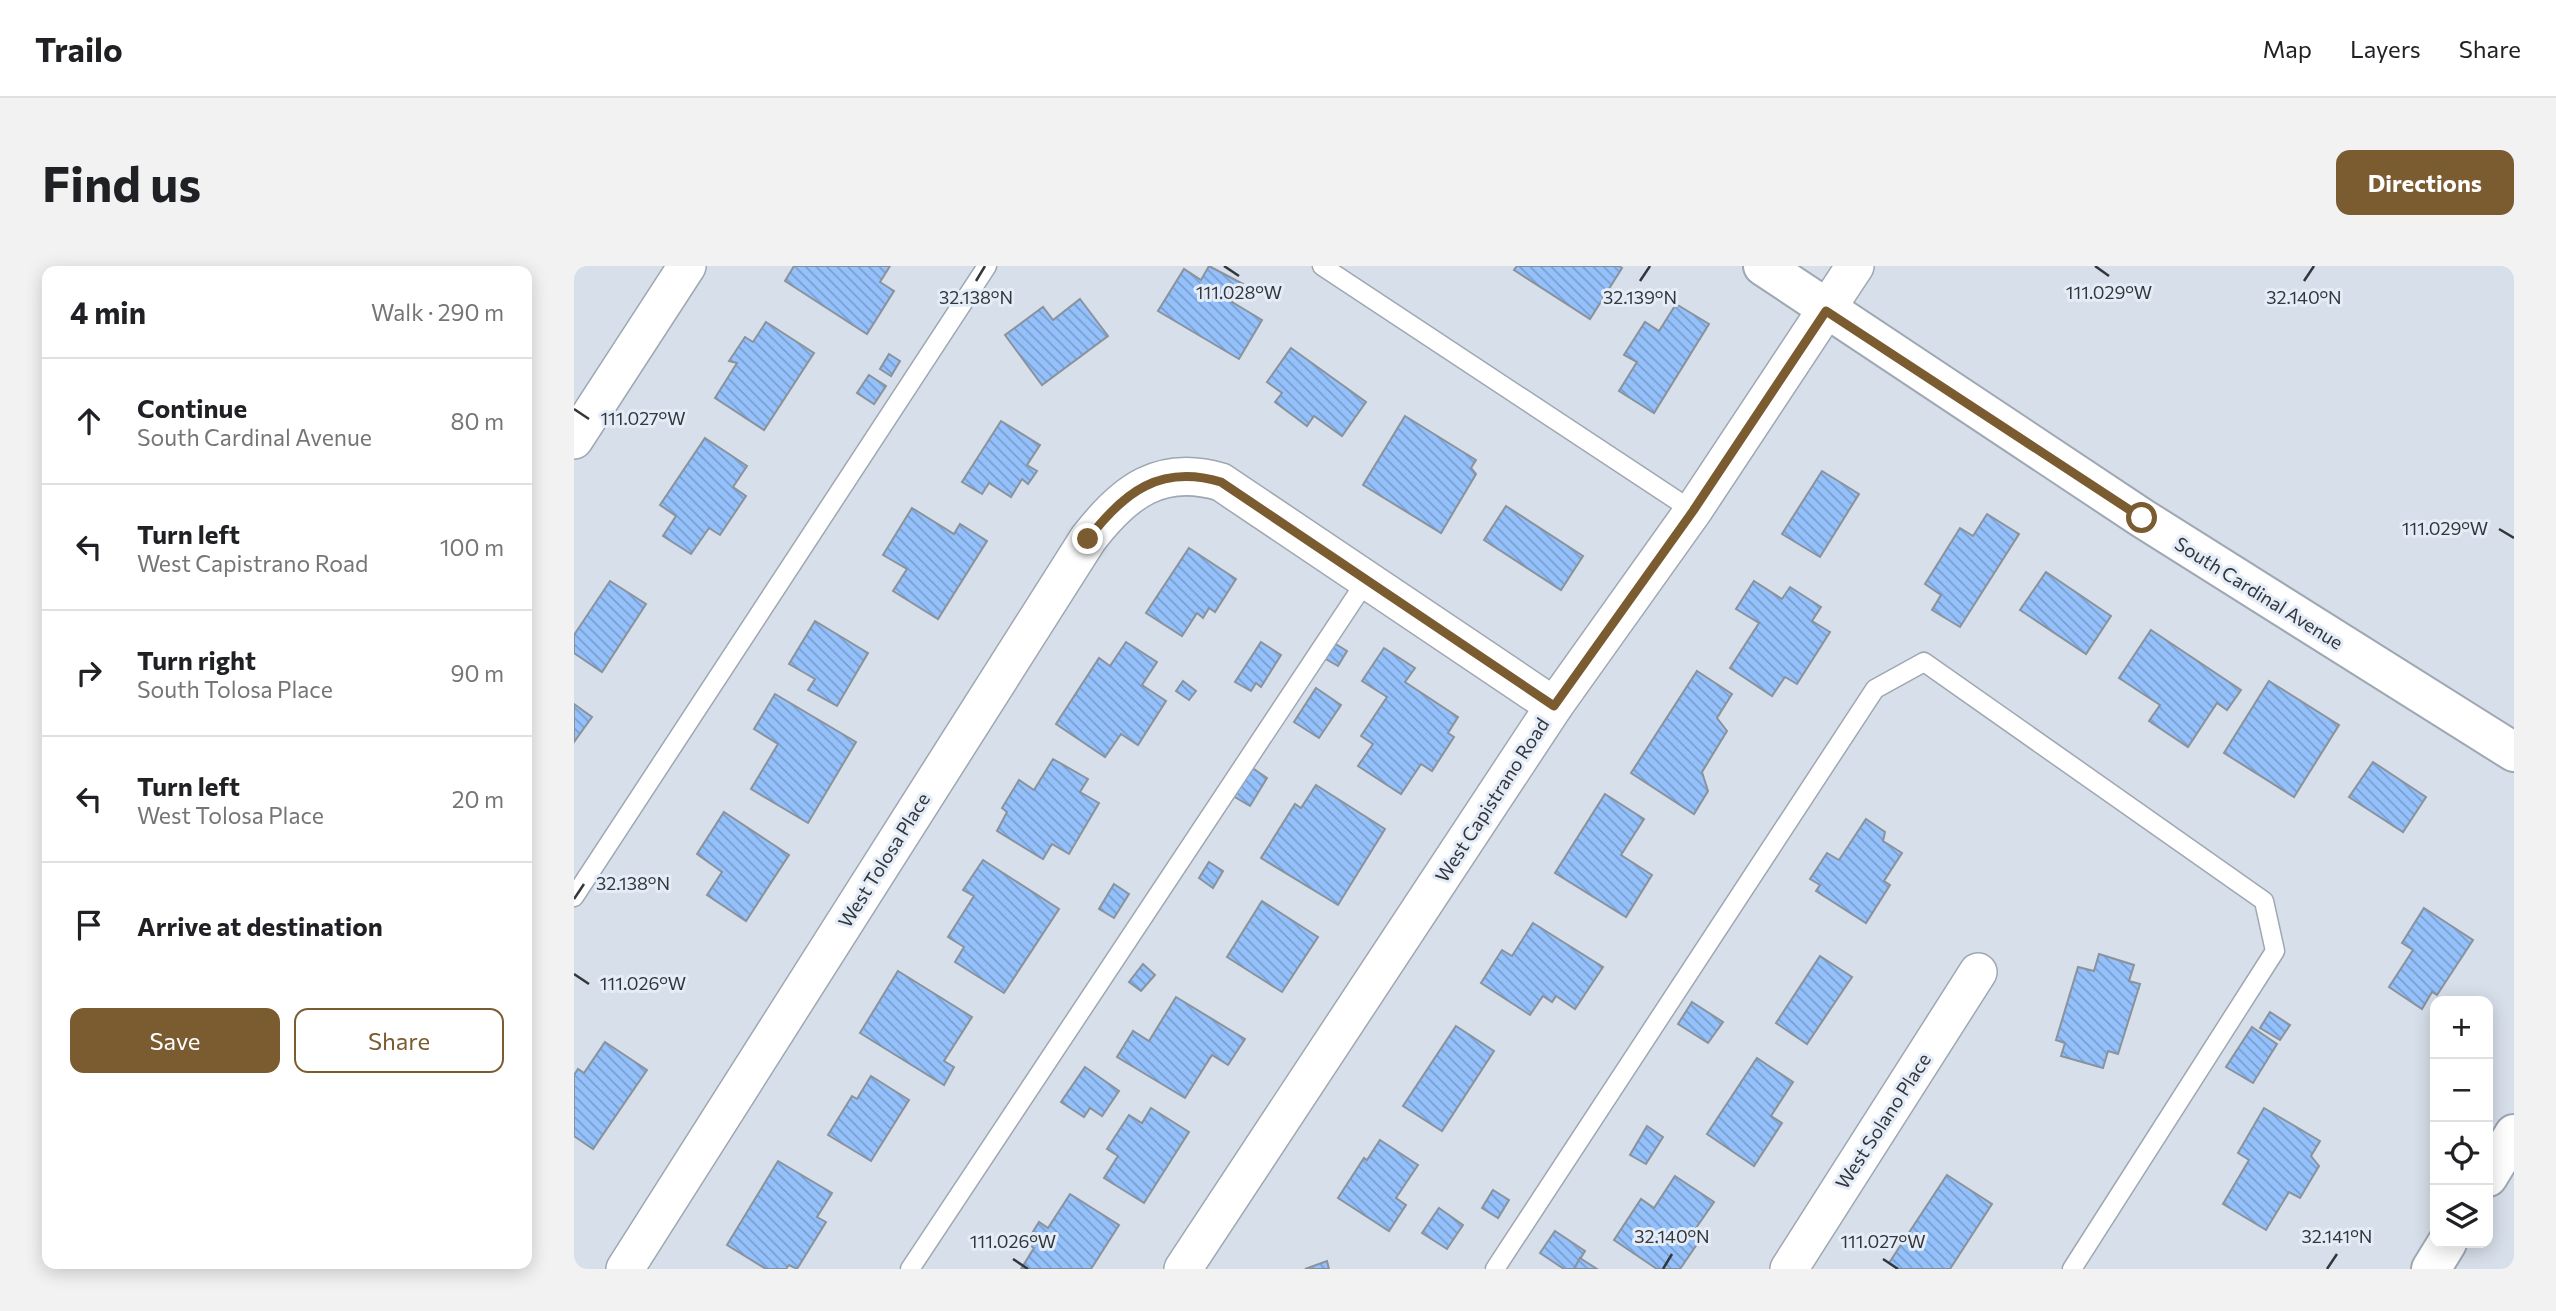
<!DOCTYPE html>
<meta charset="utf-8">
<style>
:root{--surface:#fff;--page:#f2f2f2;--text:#202124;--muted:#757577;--line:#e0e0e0;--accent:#7b5c31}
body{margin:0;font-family:Commissioner,sans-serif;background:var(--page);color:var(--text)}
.controls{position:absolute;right:21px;bottom:21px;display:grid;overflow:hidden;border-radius:14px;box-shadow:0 4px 18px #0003}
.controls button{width:63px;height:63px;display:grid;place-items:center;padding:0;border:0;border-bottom:2px solid var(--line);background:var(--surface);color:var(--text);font:35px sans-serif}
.stop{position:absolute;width:21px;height:21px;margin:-16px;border:5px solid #7b5c31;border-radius:50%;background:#fff}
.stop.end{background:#7b5c31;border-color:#fff;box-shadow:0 2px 7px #0008}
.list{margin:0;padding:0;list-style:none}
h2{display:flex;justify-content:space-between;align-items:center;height:91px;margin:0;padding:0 28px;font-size:30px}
h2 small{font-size:23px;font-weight:400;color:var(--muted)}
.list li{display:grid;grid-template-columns:46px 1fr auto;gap:21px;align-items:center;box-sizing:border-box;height:126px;padding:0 28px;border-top:2px solid var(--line)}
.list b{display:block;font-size:26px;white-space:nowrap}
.list p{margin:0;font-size:23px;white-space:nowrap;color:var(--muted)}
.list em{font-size:23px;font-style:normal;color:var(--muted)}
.actions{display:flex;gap:14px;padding:21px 28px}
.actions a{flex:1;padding:16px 0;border:2px solid var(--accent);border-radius:14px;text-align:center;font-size:24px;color:var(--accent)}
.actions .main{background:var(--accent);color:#fff}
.icon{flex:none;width:38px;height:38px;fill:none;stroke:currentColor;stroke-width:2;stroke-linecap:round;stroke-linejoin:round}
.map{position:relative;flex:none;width:1940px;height:1003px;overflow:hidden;border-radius:14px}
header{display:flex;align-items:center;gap:42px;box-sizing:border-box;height:98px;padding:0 35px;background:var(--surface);border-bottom:2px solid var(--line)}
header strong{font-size:33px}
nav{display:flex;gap:38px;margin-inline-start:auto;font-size:24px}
.intro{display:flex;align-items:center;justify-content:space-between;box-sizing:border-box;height:168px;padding:0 42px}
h1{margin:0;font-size:49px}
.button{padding:18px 32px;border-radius:14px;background:var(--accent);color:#fff;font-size:24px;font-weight:700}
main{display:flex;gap:42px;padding:0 42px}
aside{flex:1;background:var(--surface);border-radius:14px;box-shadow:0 4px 18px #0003}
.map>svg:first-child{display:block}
.building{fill:url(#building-back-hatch);stroke:#8a929c;stroke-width:2}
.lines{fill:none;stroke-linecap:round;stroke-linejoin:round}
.lane-casing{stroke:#9fa7b2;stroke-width:21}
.street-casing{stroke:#9fa7b2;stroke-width:40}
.secondary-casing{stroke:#9fa7b2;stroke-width:42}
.lane{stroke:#fff;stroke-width:18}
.street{stroke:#fff;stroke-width:37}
.secondary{stroke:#fff;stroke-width:38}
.route{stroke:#7b5c31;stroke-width:9}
.ticks{fill:none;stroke:#33373b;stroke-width:2.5}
.labels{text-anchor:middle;stroke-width:6;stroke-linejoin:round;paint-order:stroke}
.street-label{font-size:19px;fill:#33373b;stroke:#e4ecf7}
.ticks-label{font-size:18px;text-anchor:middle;fill:#33373b;stroke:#e4ecf7;stroke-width:6;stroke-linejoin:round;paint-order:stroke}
</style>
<header>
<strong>Trailo</strong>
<nav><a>Map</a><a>Layers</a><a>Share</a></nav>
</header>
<div class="intro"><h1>Find us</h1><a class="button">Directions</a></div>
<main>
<aside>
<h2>4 min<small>Walk · 290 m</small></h2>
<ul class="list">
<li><svg class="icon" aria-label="ahead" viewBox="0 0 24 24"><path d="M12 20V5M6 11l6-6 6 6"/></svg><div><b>Continue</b><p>South Cardinal Avenue</p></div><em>80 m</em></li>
<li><svg class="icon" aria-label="left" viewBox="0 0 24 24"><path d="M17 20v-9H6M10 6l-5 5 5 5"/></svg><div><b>Turn left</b><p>West Capistrano Road</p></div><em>100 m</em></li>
<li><svg class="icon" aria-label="right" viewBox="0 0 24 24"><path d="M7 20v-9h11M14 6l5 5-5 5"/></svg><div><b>Turn right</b><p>South Tolosa Place</p></div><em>90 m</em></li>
<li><svg class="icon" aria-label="left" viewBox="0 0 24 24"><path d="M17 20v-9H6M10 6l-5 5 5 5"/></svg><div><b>Turn left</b><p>West Tolosa Place</p></div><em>20 m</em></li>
<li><svg class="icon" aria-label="arrive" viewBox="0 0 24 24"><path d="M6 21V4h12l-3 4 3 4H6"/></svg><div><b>Arrive at destination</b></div></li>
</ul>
<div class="actions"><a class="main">Save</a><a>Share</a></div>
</aside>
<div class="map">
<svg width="1940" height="1003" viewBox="0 0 1940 1003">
<defs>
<pattern id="building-back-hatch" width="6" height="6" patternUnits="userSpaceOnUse" patternTransform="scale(1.75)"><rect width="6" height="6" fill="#94c1fb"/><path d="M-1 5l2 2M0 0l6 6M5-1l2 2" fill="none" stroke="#799ecc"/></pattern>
</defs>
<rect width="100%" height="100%" fill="#d7dfea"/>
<!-- building -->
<g class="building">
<path d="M220,0H316L306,16L320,25L293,68L211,15Z"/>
<path d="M635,0L669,18L658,36L688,54L665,93L584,45L610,3L627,14Z"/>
<path d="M943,0H1045L1048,2L1016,53L940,4Z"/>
<path d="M506,33L534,70L468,119L431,69L469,41L479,54Z"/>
<path d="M1102,38L1135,58L1080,147L1045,125L1063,96L1050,89L1071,56L1085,65Z"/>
<path d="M192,56L240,87L190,164L141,132L163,97L155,95L171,71L179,76Z"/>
<path d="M717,82L792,136L768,170L740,150L733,160L701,136L708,127L693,116Z"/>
<path d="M315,88L326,95L317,110L306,103Z"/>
<path d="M295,109L312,120L300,138L283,127Z"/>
<path d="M831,150L902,194L897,202L902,208L867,267L789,219Z"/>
<path d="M427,155L466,179L453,199L463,205L454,218L448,213L437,231L415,217L408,228L388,216Z"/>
<path d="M131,172L173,200L159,221L172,230L146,269L135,262L117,288L89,270L102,250L86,239Z"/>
<path d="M1248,205L1285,228L1246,291L1208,268Z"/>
<path d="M932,240L1009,290L987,324L910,274Z"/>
<path d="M338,242L380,268L386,258L413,275L364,353L319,325L333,303L309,289Z"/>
<path d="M1413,248L1445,268L1386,361L1358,344L1367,329L1351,318L1386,262L1399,270Z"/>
<path d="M615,282L662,313L641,346L635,342L629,352L623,347L608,370L572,347Z"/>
<path d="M1472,306L1537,350L1512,388L1446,344Z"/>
<path d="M36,315L72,338L28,406L0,387V369Z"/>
<path d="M1180,315L1208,333L1216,321L1247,341L1238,355L1256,366L1223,418L1211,411L1198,430L1156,402L1185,357L1162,343Z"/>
<path d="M241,355L294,387L263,440L234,424L241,413L215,398Z"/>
<path d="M1577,364L1667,424L1653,444L1643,437L1614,481L1575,455L1586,439L1545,412Z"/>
<path d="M552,376L583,396L568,419L592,435L564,479L547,468L531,491L482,458L525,392L536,400Z"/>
<path d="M687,376L707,389L687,421L682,417L677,425L661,416Z"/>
<path d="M760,377L773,385L764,400L750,392Z"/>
<path d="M810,382L841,402L831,416L884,451L874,467L880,471L858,505L847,498L827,528L784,500L799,478L787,470L813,431L788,415Z"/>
<path d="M1123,405L1158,428L1143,452L1153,465L1128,506L1134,525L1120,548L1057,507Z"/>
<path d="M609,415L622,425L615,434L602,425Z"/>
<path d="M1695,415L1765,459L1720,531L1650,487Z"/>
<path d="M742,422L767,439L745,472L720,456Z"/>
<path d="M201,428L282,476L234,557L177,523L204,478L180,463Z"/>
<path d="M0,438L18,451L0,476Z"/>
<path d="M479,493L514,513L506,526L525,537L495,588L478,578L469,593L423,565L433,546L428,542L445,514L460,524Z"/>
<path d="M1799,496L1852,531L1829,566L1775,531Z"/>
<path d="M677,501L693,512L676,540L659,530Z"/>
<path d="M742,519L811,563L764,639L687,592L721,538L727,542Z"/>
<path d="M1031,528L1070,553L1047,589L1078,609L1052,651L981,607Z"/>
<path d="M150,546L215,589L172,655L133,629L148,606L123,588Z"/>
<path d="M1292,553L1311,566L1309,575L1328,587L1310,615L1316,619L1292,657L1242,625L1246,619L1236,613L1253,587L1265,594Z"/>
<path d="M409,594L485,643L430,727L381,696L390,681L374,671L400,630L389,624Z"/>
<path d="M635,596L649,605L639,622L625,612Z"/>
<path d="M540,618L555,628L540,652L525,643Z"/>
<path d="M688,635L744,671L708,726L653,691Z"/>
<path d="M1850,642L1899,674L1863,729L1858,726L1848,743L1815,721L1839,684L1828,677Z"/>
<path d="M959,657L1029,701L1001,743L982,730L978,736L969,730L956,749L907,717L928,684L938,690Z"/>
<path d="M1525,688L1560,699L1555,715L1566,718L1544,788L1534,785L1529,802L1487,790L1491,777L1482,774L1504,701L1520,705Z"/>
<path d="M1246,690L1278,711L1233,778L1202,757Z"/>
<path d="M569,698L581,709L567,725L555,716Z"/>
<path d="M324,705L398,751L370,795L380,801L370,819L286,767Z"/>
<path d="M602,731L671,773L654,799L638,789L611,832L543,791L559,765L575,775Z"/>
<path d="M1118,736L1149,756L1134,777L1104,758Z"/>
<path d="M1696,746L1716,759L1706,774L1686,762Z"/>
<path d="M882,760L920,785L868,865L829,840Z"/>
<path d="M1678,761L1703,778L1679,817L1652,801Z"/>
<path d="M31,776L73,804L19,883L0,870V809L4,803L10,807Z"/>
<path d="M1183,792L1219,816L1197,850L1208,857L1180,900L1133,868Z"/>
<path d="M511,801L545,825L528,850L516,842L510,851L487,836Z"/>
<path d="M297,810L335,834L297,895L254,869L278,830L283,833Z"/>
<path d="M577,842L615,866L570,937L530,912L544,890L533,883L555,849L568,857Z"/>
<path d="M1690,842L1746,875L1737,890L1745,900L1726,932L1715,926L1692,964L1649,938L1675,894L1664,887Z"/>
<path d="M1073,860L1089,871L1072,898L1056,889Z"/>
<path d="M806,874L844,899L822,932L832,939L815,965L764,932L790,892L793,894Z"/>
<path d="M204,895L258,927L243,951L252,956L223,1003L215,999L212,1003H192L153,979Z"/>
<path d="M1373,909L1418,938L1376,1003H1324L1315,997Z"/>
<path d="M1101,910L1140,936L1122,962L1130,968L1106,1003H1083L1040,974L1067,933L1080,942Z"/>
<path d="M919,924L935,934L924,952L908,942Z"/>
<path d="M496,928L545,959L517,1003H447L460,982L452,977L465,956L474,962Z"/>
<path d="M865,942L889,959L873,983L848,967Z"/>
<path d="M981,965L1011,985L1000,1003H990L966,987Z"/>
<path d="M1006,992L1023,1003H1000Z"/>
<path d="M753,995L755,1003H731Z"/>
</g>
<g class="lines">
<!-- lane casing -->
<g class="lane-casing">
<g id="lane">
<path d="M748,0L1119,245"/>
<path d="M0,631L413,0"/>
<path d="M336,1003L792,315"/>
<path d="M921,1003L1301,423L1350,396L1690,635L1701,685L1498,1003"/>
</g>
</g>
<!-- street casing -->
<g class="street-casing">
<g id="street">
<path d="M0,174L113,0"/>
<path d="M51,1003L514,273C550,226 586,198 647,216L980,440"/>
<path d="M609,1003L980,440L1119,245L1281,0"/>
<path d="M1215,1003L1404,706"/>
</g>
</g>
<!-- secondary casing -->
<g class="secondary-casing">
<g id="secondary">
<path d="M1189,0L1568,252L1940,486"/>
<path d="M1914,911L1940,868"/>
<path d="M1857,1003L1873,977"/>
</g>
</g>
<!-- lane -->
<use href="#lane" class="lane"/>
<!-- street -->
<use href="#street" class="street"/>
<!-- secondary -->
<use href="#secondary" class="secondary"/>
</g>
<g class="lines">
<!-- route -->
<path class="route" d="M514,273C550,226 586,198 647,216L980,440L1119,245L1252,45L1568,252"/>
</g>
<!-- ticks -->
<path class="ticks" d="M650,0L665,10M1521,0L1535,10M402,15L411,0M1066,15L1076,0M1730,15L1740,0M0,143L15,153M1925,263L1940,272M0,633L10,618M0,708L15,718M439,993L454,1003M1309,993L1324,1003M1089,1003L1098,988M1753,1003L1763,988"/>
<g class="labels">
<!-- street labels -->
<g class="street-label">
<text transform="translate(1685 327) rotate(32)" y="7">South Cardinal Avenue</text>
<text transform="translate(918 534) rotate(-57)" y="7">West Capistrano Road</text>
<text transform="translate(310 594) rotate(-58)" y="7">West Tolosa Place</text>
<text transform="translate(1309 855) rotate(-57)" y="7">West Solano Place</text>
</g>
</g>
<g class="ticks-label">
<text x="665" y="33">111.028°W</text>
<text x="1535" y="33">111.029°W</text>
<text x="402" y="38">32.138°N</text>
<text x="1066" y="38">32.139°N</text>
<text x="1730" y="38">32.140°N</text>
<text x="69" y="159">111.027°W</text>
<text x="1871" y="269">111.029°W</text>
<text x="59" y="624">32.138°N</text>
<text x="69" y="724">111.026°W</text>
<text x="1098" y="977">32.140°N</text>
<text x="1763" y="977">32.141°N</text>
<text x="439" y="982">111.026°W</text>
<text x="1309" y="982">111.027°W</text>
</g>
</svg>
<div class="controls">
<button>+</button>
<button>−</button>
<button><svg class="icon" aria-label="locate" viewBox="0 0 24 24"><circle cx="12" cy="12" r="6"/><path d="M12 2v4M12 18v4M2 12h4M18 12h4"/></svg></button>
<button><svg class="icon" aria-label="layers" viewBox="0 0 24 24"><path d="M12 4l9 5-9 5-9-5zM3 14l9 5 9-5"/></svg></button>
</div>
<div class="stop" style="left:1568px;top:252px"></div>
<div class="stop end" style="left:514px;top:273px"></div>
</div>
</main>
